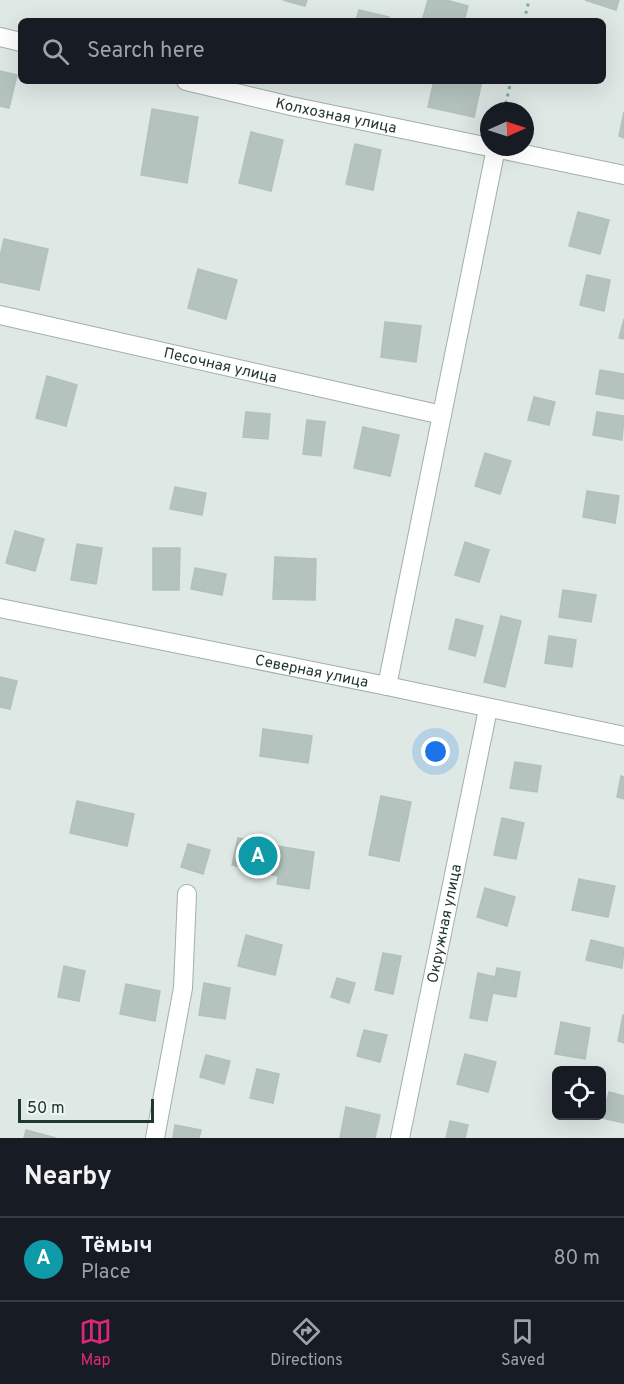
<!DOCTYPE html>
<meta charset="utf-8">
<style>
:root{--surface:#171b24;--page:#242831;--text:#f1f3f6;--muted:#9ea1a6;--line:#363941;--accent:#db2777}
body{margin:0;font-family:Overpass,sans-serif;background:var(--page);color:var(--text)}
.controls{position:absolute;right:18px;bottom:18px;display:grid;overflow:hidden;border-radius:9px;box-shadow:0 6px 24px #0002}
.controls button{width:54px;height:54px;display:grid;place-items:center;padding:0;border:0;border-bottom:2px solid var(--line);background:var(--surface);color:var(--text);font:30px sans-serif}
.compass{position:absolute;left:480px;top:102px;width:54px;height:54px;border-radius:50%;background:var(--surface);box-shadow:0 6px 24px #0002;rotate:87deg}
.scale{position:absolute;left:18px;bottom:15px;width:136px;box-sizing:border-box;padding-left:6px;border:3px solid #213732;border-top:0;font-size:16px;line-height:21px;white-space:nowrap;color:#213732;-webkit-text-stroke:4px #eef6f2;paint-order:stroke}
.you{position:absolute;left:436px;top:752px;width:21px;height:21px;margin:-15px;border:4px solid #fff;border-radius:50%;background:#1a73e8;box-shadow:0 0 0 9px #1a73e833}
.badge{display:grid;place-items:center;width:39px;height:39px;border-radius:50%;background:var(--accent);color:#fff;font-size:20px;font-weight:700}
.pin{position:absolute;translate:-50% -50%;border:3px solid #fff;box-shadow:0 2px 6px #0006}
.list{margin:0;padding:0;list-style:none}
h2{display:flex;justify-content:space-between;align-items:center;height:78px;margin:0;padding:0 24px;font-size:26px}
h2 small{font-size:20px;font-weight:400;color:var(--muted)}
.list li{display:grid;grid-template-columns:39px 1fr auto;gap:18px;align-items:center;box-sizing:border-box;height:84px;padding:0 24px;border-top:2px solid var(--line)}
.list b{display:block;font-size:22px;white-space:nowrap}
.list p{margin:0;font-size:20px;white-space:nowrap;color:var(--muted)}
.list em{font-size:20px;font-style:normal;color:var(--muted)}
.icon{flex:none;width:33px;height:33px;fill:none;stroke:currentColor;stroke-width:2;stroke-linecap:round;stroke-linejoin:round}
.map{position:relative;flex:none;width:624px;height:1138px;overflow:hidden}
.search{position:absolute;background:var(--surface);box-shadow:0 6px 24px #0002;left:18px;right:18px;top:18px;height:66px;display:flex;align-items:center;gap:15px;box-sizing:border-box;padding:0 21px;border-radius:9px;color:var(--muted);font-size:22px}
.sheet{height:162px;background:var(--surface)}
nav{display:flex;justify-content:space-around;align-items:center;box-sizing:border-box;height:84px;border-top:2px solid var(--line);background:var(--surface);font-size:16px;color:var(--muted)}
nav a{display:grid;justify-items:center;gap:3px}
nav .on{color:var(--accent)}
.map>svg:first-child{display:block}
.building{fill:#b4c3bd;stroke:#b2c1bb;stroke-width:1.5}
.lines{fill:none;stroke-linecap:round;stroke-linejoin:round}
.minor-casing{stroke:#a2afab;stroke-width:20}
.path{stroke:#82a99e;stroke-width:3;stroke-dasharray:3 4.5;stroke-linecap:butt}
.minor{stroke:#fff;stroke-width:18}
.labels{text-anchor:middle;stroke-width:4.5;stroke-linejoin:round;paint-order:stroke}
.street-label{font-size:15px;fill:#213732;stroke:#eef6f2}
</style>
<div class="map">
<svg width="624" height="1138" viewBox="0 0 624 1138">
<rect width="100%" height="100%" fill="#dee8e4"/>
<!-- building -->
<g class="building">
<path d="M283,0H307L305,6Z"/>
<path d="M428,0H446L468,6L464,21H422Z"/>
<path d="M585,0H619L616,10Z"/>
<path d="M359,10L389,17L388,21H356Z"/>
<path d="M0,71L17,75L9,108L0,106Z"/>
<path d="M434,81H482L474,117L428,107Z"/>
<path d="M152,109L198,117L187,183L141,175Z"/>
<path d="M624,112V138L619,136Z"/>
<path d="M251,132L283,140L271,191L239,183Z"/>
<path d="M355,144L381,150L373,190L346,184Z"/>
<path d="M578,212L609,220L600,254L569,246Z"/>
<path d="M4,239L48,249L39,290L0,282V257Z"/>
<path d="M198,269L237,280L226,319L188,308Z"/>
<path d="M587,275L610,280L604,311L580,305Z"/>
<path d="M624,319V339L619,338Z"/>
<path d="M385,322L421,326L416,362L381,357Z"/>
<path d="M600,370L624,374V399L596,394Z"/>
<path d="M47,376L77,385L66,426L36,418Z"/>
<path d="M534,397L555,402L549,425L528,420Z"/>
<path d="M246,412L270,414L268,439L243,437Z"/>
<path d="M597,412L624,416L622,440L593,435Z"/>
<path d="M307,420L325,422L321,456L303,454Z"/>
<path d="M363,427L399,435L390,476L354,468Z"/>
<path d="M485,453L511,461L500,494L475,486Z"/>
<path d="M175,487L206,493L202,515L170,509Z"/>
<path d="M587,491L619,496L615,523L583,517Z"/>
<path d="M15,531L44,539L35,571L6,563Z"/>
<path d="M465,542L489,550L479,582L455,575Z"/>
<path d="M77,544L102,548L96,584L71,580Z"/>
<path d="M153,548H180L179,590H153Z"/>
<path d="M275,557L316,559L315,600L273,599Z"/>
<path d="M195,568L226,574L222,595L191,589Z"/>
<path d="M563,590L596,595L591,622L559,617Z"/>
<path d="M501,616L521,621L505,687L484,682Z"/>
<path d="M456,619L483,626L475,656L449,649Z"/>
<path d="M549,636L576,640L572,667L545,663Z"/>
<path d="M0,677L17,681L10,709L0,707Z"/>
<path d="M263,729L312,736L308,763L260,756Z"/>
<path d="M515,762L541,766L537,792L510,788Z"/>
<path d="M621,776L624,777V799L617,797Z"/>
<path d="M381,796L411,802L399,861L369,855Z"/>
<path d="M77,801L134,814L127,846L70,833Z"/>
<path d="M502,818L524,823L516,859L494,855Z"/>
<path d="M238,838L283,847L278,876L232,865Z"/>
<path d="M188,844L210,850L203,874L181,867Z"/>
<path d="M283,847L314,852L309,889L277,884Z"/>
<path d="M579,879L615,886L608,917L572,910Z"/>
<path d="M485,888L515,897L507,926L477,917Z"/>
<path d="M246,935L282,945L275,975L238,966Z"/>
<path d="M591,940L624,948L622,968L586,960Z"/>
<path d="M383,953L401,956L393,994L375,990Z"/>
<path d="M64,966L85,971L79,1001L58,997Z"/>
<path d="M497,968L520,972L516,997L492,993Z"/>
<path d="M478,973L496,977L487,1021L470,1018Z"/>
<path d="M337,978L355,983L349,1003L331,997Z"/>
<path d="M204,983L230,988L225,1019L199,1015Z"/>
<path d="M126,984L160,991L155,1021L120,1014Z"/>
<path d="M623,1015H624V1043L618,1041Z"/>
<path d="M561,1022L590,1028L585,1059L555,1054Z"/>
<path d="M364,1030L387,1035L380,1062L357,1056Z"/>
<path d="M465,1054L496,1062L488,1092L457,1084Z"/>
<path d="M206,1055L230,1061L224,1084L200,1077Z"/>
<path d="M257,1069L279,1074L273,1103L250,1098Z"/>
<path d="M609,1092L624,1096V1123L602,1118Z"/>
<path d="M346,1107L380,1115L375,1138H340Z"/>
<path d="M450,1121L468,1125L465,1138H446Z"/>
<path d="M175,1125L201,1130L199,1138H173Z"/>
<path d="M26,1130L56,1138H24Z"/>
</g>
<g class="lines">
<!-- minor casing -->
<g class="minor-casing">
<g id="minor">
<path d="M0,37L21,42"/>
<path id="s1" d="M186,81L291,106L489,147"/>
<path d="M490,147L624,175"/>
<path id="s2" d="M0,315L442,415"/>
<path id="s3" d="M0,608L387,686L624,736"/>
<path d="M387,686L496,148"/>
<path d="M155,1138L183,988L187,894"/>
<path id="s4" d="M400,1138L488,709"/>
</g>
</g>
<!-- path -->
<g class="path">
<path d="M524,21L529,0"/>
<path d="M504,111L511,81"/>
</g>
<!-- minor -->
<use href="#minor" class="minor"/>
</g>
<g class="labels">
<!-- street labels -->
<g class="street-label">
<text dy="5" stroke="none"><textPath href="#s1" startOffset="154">Колхозная улица</textPath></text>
<text dy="5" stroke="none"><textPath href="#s2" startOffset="226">Песочная улица</textPath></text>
<text dy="5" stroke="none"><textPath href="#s3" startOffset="318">Северная улица</textPath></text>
<text dy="5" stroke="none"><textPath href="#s4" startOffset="219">Окружная улица</textPath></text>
</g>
</g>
</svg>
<div class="controls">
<button><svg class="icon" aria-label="locate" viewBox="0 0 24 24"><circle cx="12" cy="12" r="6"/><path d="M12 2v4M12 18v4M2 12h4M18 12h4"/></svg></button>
</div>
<svg class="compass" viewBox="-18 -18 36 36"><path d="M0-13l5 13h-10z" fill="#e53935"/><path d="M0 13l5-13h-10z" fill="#9ea1a6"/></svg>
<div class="scale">50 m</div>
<div class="you"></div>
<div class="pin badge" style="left:258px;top:856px;background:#0f9aa8">A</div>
<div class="search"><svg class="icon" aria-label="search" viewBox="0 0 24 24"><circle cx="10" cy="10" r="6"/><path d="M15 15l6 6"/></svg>Search here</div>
</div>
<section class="sheet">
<h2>Nearby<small></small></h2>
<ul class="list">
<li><span class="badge" style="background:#0f9aa8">A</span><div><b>Тёмыч</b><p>Place</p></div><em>80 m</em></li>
</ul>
</section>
<nav>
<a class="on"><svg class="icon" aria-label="map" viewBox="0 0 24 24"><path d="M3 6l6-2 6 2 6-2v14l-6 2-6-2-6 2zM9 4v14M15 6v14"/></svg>Map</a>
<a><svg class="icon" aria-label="directions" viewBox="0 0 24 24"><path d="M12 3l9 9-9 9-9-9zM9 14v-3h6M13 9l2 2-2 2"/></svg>Directions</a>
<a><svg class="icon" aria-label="saved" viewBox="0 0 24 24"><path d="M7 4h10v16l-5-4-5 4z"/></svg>Saved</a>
</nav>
